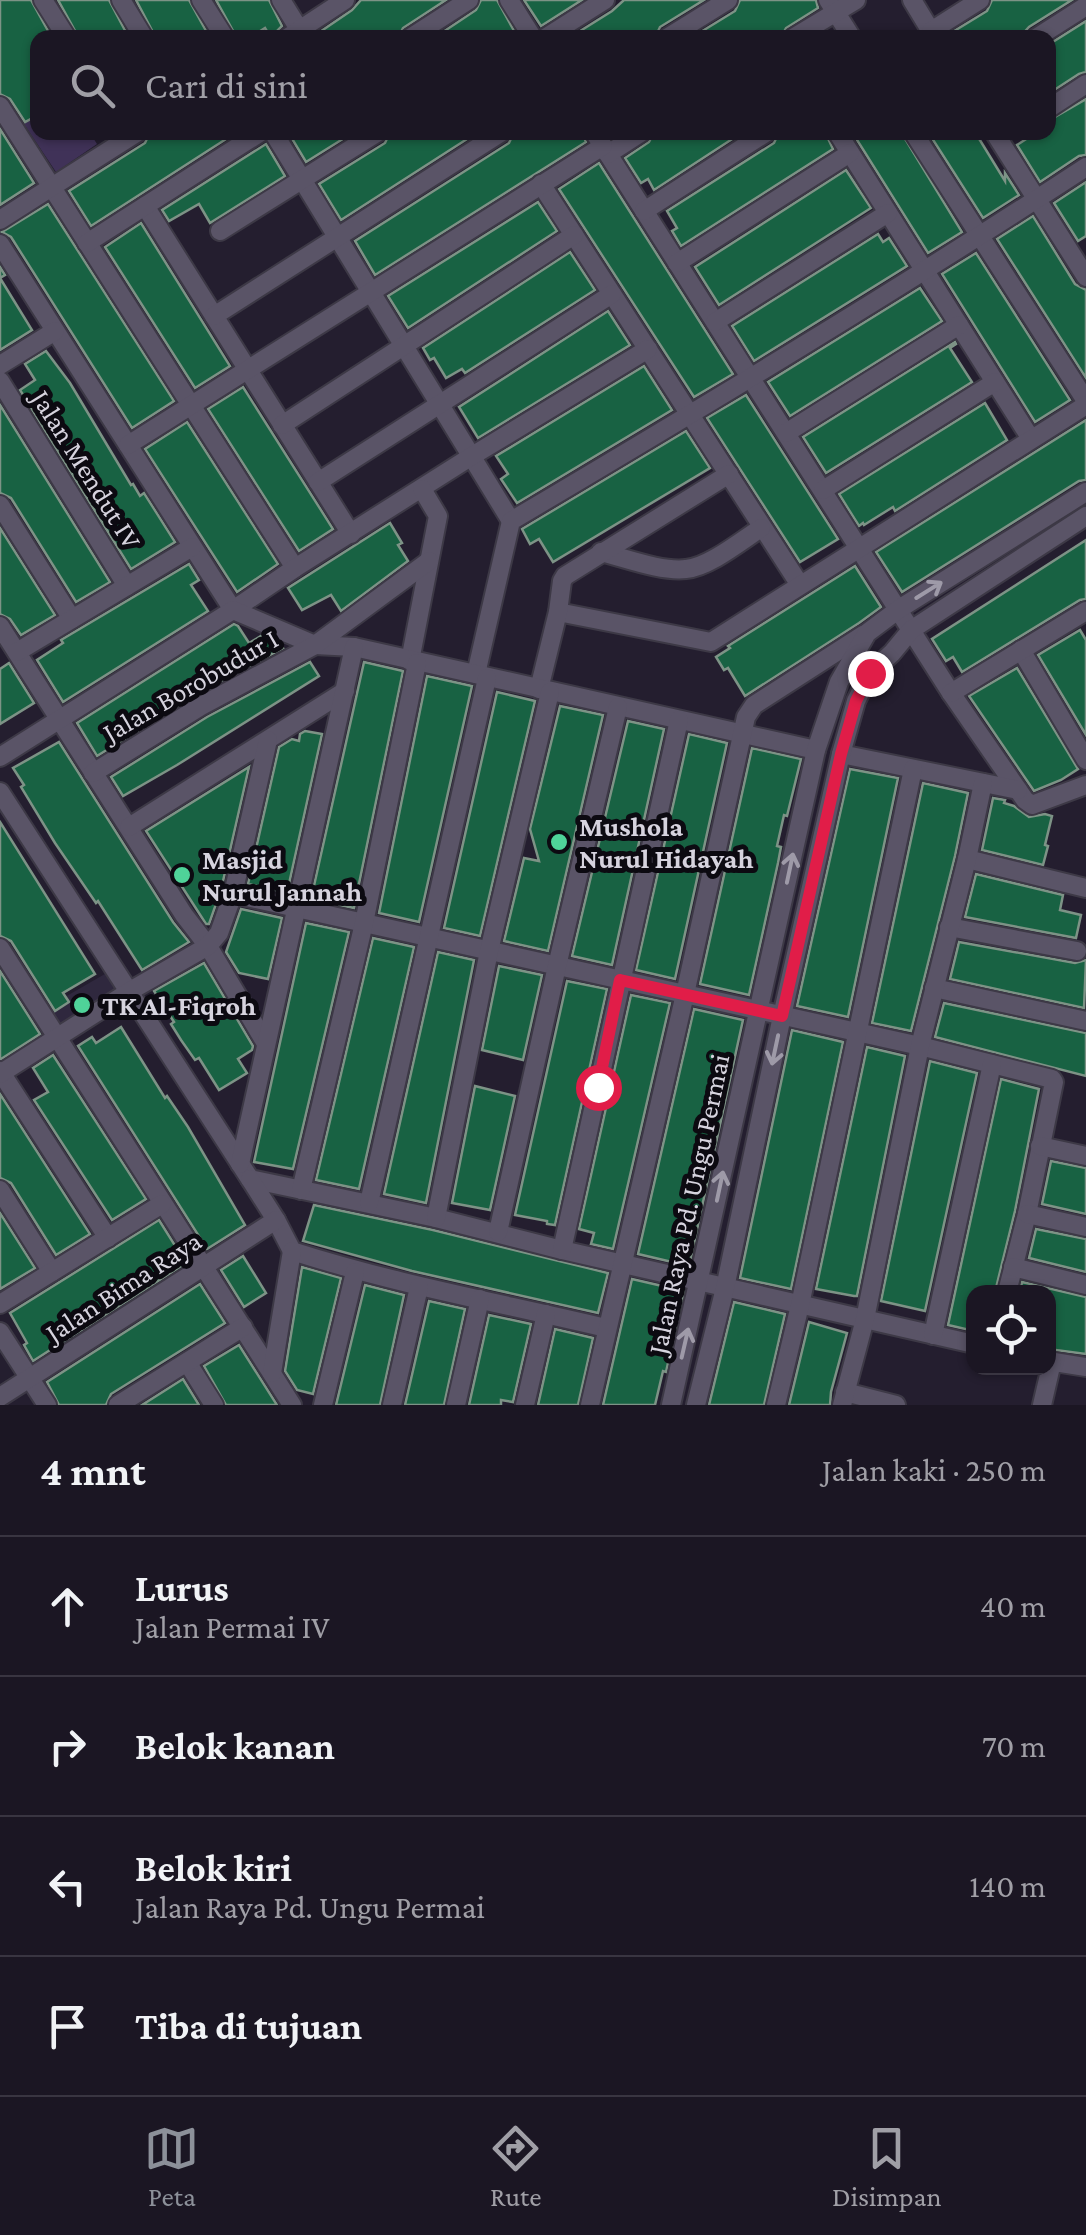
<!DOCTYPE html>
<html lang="id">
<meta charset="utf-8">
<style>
:root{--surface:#1b1623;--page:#241f2b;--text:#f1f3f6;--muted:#a09fa6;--line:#393541;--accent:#8c9099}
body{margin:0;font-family:"Crimson Pro",serif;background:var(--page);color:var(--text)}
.controls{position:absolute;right:30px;bottom:30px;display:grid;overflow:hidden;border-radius:20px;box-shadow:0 2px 8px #0004}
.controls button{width:90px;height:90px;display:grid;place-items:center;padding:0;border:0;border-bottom:2px solid var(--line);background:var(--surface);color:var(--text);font:50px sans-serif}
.stop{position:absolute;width:30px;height:30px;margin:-22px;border:8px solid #e11d48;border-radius:50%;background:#fff}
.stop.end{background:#e11d48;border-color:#fff;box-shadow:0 2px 10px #0008}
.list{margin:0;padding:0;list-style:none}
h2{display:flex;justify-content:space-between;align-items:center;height:130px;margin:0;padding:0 40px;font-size:42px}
h2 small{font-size:32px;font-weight:400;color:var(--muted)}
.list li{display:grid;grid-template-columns:65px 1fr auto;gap:30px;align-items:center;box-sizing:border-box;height:140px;padding:0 40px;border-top:2px solid var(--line)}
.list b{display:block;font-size:38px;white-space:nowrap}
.list p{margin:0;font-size:32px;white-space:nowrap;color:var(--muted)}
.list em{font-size:32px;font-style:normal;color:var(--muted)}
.icon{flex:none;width:55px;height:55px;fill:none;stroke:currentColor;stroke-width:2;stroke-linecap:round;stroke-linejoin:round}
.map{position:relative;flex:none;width:1086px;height:1405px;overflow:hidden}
.search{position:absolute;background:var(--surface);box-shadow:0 2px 8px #0004;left:30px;right:30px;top:30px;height:110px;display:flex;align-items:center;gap:25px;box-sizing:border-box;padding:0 35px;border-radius:20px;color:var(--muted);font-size:38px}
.sheet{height:690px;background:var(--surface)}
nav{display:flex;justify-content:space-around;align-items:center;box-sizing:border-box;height:140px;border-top:2px solid var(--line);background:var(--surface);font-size:28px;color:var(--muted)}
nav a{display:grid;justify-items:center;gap:5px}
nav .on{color:var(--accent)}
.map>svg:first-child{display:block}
.built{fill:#2f283e}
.park{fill:#403258}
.building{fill:#186243;stroke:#7d9386;stroke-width:2.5}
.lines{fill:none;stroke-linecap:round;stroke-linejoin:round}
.minor-casing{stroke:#3d3946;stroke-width:22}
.minor{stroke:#5a5467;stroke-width:18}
.oneway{stroke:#9e9aa8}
.route{stroke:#e11d48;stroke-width:12}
.poi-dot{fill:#4fd399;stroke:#0c0a11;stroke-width:4}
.labels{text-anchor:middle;stroke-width:10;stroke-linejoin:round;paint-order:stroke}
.street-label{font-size:28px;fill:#d6d3de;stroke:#0c0a11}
.poi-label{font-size:28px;font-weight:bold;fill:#d6d3de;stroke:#0c0a11;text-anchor:start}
</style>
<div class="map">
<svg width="1086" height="1405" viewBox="0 0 1086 1405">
<rect width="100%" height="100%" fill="#241e2f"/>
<!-- built -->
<path class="built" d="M117,967L131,994L59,1039L32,1016Z"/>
<!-- park -->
<path class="park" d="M37,115L38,132L90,133L97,144L56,172L24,124Z"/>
<!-- building -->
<g class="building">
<path d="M0,0H31L52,38H38V115L25,122L10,99L0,94Z"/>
<path d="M58,0H109L129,38H79Z"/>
<path d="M136,0H189L210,38H156Z"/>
<path d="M216,0H269L282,26L276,32L275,38H271L265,28L249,38H237Z"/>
<path d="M361,0H446L403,28L398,38H311L352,10Z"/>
<path d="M481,0H497L518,38H434L476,10Z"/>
<path d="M524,0H582L541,26Z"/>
<path d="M624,0H704L660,27L655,38H569L612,11Z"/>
<path d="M740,0H816L818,8L786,28L781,38H691L735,11Z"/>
<path d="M992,0H1072L1029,27L1019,38H954L951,33L987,11Z"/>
<path d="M1086,21V72L1079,74L1048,94V45Z"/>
<path d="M1086,99V155L1079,156L1040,182L1017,145L1037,132H1048V121Z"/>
<path d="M0,129L34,183L0,205Z"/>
<path d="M150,132H237L91,226L69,191L145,143Z"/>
<path d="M288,132H354L306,162Z"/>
<path d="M390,132H478L341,220L319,184L385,143Z"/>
<path d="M514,132H582L586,142L375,275L355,241L509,143Z"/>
<path d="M654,132H743L654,190L648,179L641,183L625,158L649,142Z"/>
<path d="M779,132H825L833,149L681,246L672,231L677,228L667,211L774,143Z"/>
<path d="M852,132H901L962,232L928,253Z"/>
<path d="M928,132H975L1005,181V173L1019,195L983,218Z"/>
<path d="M266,144L285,176L210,223L199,204L169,221L162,210Z"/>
<path d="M599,163L733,374L694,397L559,189Z"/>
<path d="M846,170L871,208L719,305L695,267Z"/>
<path d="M1086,182V236L1078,241L1054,203Z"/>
<path d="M538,202L557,231L408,328L388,296Z"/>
<path d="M48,204L174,401L132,428L11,237L2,232Z"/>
<path d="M1033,216L1075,284L1086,290V378L997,239Z"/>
<path d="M141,223L230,366L195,388L105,247Z"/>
<path d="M878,234L883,242L889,238L907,266L754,361L732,326Z"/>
<path d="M570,252L595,290L465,373L462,369L446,378L434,358L430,360L423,348Z"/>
<path d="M976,253L1070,400L1035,422L942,274Z"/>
<path d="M0,267L5,275L0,278L32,330L0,350Z"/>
<path d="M920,288L942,321L790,416L768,382Z"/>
<path d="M608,311L630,345L478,438L459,407Z"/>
<path d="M955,342L956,344L950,348L972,382L826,473L803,437Z"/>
<path d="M46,351L70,383L131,485L133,484L140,496L144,493L175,542L131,569L20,390L35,380L25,364Z"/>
<path d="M644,366L672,410L517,503L501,479L508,474L496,456Z"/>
<path d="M243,387L333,529L299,551L208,409Z"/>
<path d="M746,395L838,539L800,562L707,418Z"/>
<path d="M985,403L1007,440L895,511L893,507L864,525L863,523L859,526L839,494Z"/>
<path d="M0,405L110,582L76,602L11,498L0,493Z"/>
<path d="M1086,420V480L1079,481L902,592L876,552Z"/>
<path d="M187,422L278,564L237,592L145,449Z"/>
<path d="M686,431L710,468L553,562L539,539L530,544L522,529Z"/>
<path d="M390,523L402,543L398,545L408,561L341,611L331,595L302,610L288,588Z"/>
<path d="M0,528L55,615L21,635L10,619L0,614Z"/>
<path d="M1086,540V599L1080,600L962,672L953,657L946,661L932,639Z"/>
<path d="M189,564L199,580L191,585L208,611L63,702L37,660L63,643L61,640Z"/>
<path d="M855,566L881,607L859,623L745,696L728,668L724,670L716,657L730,648L728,646Z"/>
<path d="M234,624L238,626L249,643L261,636L280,644L283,648L195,695L97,756L77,723Z"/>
<path d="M1080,630L1086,640V735L1038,655Z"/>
<path d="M310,662L319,676L177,765L123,796L111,777L207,717Z"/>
<path d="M364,662L403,671L354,908L311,899Z"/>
<path d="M9,663L34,703L0,724V669Z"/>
<path d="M1017,668L1078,769L1061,780L1034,791L969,696Z"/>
<path d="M427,676L472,686L419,922L379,913Z"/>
<path d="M497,692L535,701L480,936L444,928Z"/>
<path d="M560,706L603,715L548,951L504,941L524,858L539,861L530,829Z"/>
<path d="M628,721L664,729L612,965L572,956Z"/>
<path d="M305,731L322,734L287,893L248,884L279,747L292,739L299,741L300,734Z"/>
<path d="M689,734L727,743L675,979L636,970Z"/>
<path d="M59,742L173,922L189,942L142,970L98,901L96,903L55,843L21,787L24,785L13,768Z"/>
<path d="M752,748L801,759L787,816L784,815L777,846L781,847L778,863L749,995L700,984Z"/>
<path d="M249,767L221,890L209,924H206L146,831Z"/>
<path d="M850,769L898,778L848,1017L797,1006Z"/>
<path d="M923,783L968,793L955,856L911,1031L872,1023Z"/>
<path d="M993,798L1005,800L1004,803L1014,806L1029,817L1045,814L1052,816L1045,845L1048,846L1043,865L982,850Z"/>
<path d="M0,822L95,974L63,993L69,1002L55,1011L11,941L0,936Z"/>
<path d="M976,874L1063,895L1060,910L1081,915L1076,938L965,917Z"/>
<path d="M241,909L282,918L268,979L239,973L226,952Z"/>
<path d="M306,923L349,932L293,1169L254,1162Z"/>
<path d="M373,938L414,947L359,1189L316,1180Z"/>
<path d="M959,942L1075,963L1086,960L1084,1008L950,979Z"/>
<path d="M438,952L474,960L426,1203L384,1194Z"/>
<path d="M204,963L253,1046L252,1050L238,1059L247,1073L219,1090L199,1058L195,1060L181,1040L171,1024L174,1022L154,991Z"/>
<path d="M499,966L542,975L523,1060L482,1050Z"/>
<path d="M0,971L40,1034L1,1059H0Z"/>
<path d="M567,981L607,989L555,1225L547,1224V1221L515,1215Z"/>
<path d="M631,995L670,1003L613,1249L591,1244L594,1233L579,1229Z"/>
<path d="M944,1003L1086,1033V1076L935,1037Z"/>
<path d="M694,1009L743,1020L689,1266L638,1254Z"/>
<path d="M121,1027L165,1098L167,1096L188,1127L245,1225L207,1249L78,1046L92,1037L96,1043Z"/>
<path d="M792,1030L843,1042L791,1289L740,1278Z"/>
<path d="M867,1047L905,1056L857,1296H854L816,1289Z"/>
<path d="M53,1055L146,1199L112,1220L34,1100L48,1092L33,1068Z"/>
<path d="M930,1061L977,1073L925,1311L881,1301Z"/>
<path d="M1001,1079L1039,1089L1015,1211L995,1292H974V1331L948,1325Z"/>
<path d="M475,1086L515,1096L490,1210L452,1203Z"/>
<path d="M0,1094L90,1234L56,1255L11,1183L0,1178Z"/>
<path d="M1051,1161L1086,1168V1214L1042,1204Z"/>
<path d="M314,1205L433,1230L608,1273L598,1313L412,1271L303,1241Z"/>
<path d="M0,1213L35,1268L0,1289Z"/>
<path d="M159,1220L186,1263L33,1361L24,1345L27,1343L10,1313Z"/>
<path d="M1036,1229L1086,1239V1272L1029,1258Z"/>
<path d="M243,1256L266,1293L244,1307L221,1270Z"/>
<path d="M302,1267L341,1278L313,1394L297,1390L285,1371Z"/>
<path d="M632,1279L684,1291L666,1372L663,1371L655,1405H603Z"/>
<path d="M1022,1282L1086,1297V1354L1048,1349V1292H1020Z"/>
<path d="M200,1284L225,1323L111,1394L106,1405H59L47,1382Z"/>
<path d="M365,1285L404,1295L380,1405H336Z"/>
<path d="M429,1301L465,1309L444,1405H405Z"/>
<path d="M734,1302L785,1314L764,1405H709Z"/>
<path d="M489,1315L531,1324L513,1402L501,1400V1405H469Z"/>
<path d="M809,1322L847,1333L831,1392L830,1405H789Z"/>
<path d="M555,1329L593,1338L578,1405H538Z"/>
<path d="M239,1345L277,1405H226L204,1366Z"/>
<path d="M183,1379L199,1405H142Z"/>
</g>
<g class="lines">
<!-- minor casing -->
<g class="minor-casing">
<g id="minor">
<path d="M43,0L67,38"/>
<path d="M121,0L144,38"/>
<path d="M201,0L225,38"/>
<path d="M281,0L299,29"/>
<path d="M509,0L533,38"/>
<path d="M828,0L852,38"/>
<path d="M912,0L935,38"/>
<path d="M931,31L980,0"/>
<path d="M287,38L345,0"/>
<path d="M410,38L469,0"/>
<path d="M545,38L605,0"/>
<path d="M667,38L728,0"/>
<path d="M793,38L856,0"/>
<path d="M1036,38L1086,6"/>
<path d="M0,106L295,568"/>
<path d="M1048,109L1086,84"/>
<path d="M273,132L511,521"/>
<path d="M594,132L951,693L1025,800L1032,805L1086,785"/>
<path d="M837,132L1031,439"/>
<path d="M913,132L1086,401"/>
<path d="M994,132L1086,277"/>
<path d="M608,154L642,132"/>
<path d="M541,184L800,585"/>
<path d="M145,206L351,534"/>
<path d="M644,211L767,132"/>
<path d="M0,220L138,132"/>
<path d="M220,231L378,132"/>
<path d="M87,243L261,132"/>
<path d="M0,244L233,610L295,568L472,456L648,349"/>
<path d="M677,263L850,153"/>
<path d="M214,316L502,132"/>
<path d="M715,322L888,213"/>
<path d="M0,365L55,331"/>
<path d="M0,381L127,586"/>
<path d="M282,425L574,235"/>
<path d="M786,433L959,325"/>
<path d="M128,445L603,146"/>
<path d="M318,482L612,294"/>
<path d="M823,490L995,382"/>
<path d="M0,505L72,619"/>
<path d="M601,552C625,558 662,572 686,569C709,567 741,541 761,528"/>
<path d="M558,612L711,642L1086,405"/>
<path d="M0,626L184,915L208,946L265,1042"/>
<path d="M1021,650L1086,760"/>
<path d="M17,652L192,547"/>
<path d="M410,661L438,516L422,489"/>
<path d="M476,674L511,521C705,406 898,290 1086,167"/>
<path d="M539,689L558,612L562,581L565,576L729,474"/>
<path d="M951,693L1086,611"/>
<path d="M841,754L1018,790"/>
<path d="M0,757L233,610L315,645L354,647L816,750"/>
<path d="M93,773L201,706L315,645L429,561"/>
<path d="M0,792L250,1179L436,1218L562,1250L974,1344"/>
<path d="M129,827L345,691"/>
<path d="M967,859L1086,888"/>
<path d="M233,894L920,1046L1052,1079L1054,1082L1027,1214L1007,1292"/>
<path d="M949,927L1077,951"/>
<path d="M0,948L292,1405"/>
<path d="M934,988L1086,1021"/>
<path d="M0,1071L108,1238"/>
<path d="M0,1074L130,991L208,946L219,933L233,894L268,740"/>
<path d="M1040,1146L1086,1156"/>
<path d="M240,1164L354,647"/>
<path d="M250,1179L276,1220L292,1251C395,1284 501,1303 606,1328"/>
<path d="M0,1190L52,1272"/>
<path d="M301,1190L364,923L417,663"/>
<path d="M369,1203L487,678"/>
<path d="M1027,1214L1086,1227"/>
<path d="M436,1218L489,951L550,692"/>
<path d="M498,1232L557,966L618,707"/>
<path d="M562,1250L679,720"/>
<path d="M1013,1267L1086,1285"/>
<path d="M0,1304L162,1204"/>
<path d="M0,1332L47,1405"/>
<path d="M933,1335L992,1064"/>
<path d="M1048,1361L1086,1367"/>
<path d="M187,1362L214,1405"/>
<path d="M272,1373L292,1251"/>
<path d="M845,1392L896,1405"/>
<path d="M0,1397L276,1220"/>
<path d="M118,1405L243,1327"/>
<path d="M323,1405L355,1272"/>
<path d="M392,1405L419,1287"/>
<path d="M456,1405L480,1299"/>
<path d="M525,1405L546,1314"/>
<path d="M590,1405L685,994L746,717L754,705L863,635"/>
<path d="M671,1405L816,750L839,682L867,633L899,609L1086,492"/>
<path d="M696,1405L725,1288L782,1016L841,754L856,701L870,673L892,653L911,630L1086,516"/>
<path d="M776,1405L800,1305L913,769"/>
<path d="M842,1405L865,1319L920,1046L967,859L983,783"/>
<path d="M1042,1405L1052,1362"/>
</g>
</g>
<!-- minor -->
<use href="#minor" class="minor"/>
</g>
<!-- one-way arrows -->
<defs><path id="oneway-shaft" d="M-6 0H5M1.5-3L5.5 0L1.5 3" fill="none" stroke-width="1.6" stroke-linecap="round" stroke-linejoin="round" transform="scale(2.5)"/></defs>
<g class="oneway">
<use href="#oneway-shaft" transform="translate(929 590) rotate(-32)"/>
<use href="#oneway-shaft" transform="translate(790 868) rotate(-78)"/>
<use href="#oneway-shaft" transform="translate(775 1050) rotate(102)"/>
<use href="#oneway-shaft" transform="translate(720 1186) rotate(-78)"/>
<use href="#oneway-shaft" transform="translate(685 1343) rotate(-77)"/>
</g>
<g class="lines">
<!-- route -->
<path class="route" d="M598,1087L620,980L782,1016L841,754L856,701L870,673"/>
</g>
<!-- markers -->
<g class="poi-dot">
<circle cx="559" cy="842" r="10"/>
<circle cx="182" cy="875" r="10"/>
<circle cx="82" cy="1005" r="10"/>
</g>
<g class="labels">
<!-- street labels -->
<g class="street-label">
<text transform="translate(87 469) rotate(58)" y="10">Jalan Mendut IV</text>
<text transform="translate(190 685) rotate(-30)" y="10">Jalan Borobudur I</text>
<text transform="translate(688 1204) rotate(-78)" y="10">Jalan Raya Pd. Ungu Permai</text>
<text transform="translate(123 1286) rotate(-33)" y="10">Jalan Bima Raya</text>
</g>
<!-- poi labels -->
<g class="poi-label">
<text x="579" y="836">Mushola<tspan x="579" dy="32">Nurul Hidayah</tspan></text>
<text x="202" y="869">Masjid<tspan x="202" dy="32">Nurul Jannah</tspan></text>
<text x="102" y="1015">TK Al-Fiqroh</text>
</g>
</g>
</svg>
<div class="controls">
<button><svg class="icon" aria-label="locate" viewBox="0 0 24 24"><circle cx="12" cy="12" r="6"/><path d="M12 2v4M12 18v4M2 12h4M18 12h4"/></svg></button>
</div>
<div class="stop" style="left:598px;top:1087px"></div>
<div class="stop end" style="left:870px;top:673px"></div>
<div class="search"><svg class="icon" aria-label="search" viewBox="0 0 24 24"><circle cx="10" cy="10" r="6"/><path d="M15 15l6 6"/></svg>Cari di sini</div>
</div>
<section class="sheet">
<h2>4 mnt<small>Jalan kaki · 250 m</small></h2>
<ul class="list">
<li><svg class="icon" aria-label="ahead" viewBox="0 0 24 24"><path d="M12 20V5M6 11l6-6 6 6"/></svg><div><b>Lurus</b><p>Jalan Permai IV</p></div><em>40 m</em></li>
<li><svg class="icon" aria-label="right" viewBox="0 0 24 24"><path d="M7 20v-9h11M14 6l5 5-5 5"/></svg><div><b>Belok kanan</b></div><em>70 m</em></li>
<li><svg class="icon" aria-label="left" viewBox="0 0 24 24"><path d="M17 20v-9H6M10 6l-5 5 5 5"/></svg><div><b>Belok kiri</b><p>Jalan Raya Pd. Ungu Permai</p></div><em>140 m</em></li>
<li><svg class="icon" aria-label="arrive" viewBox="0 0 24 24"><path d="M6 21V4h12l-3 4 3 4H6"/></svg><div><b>Tiba di tujuan</b></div></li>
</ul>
</section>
<nav>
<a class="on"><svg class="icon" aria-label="map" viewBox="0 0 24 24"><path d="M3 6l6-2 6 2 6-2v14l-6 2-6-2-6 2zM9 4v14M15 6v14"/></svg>Peta</a>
<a><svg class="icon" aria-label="directions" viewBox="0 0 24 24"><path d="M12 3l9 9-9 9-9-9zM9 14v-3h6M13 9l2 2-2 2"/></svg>Rute</a>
<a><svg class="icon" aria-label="saved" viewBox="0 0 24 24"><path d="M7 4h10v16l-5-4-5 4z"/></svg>Disimpan</a>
</nav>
